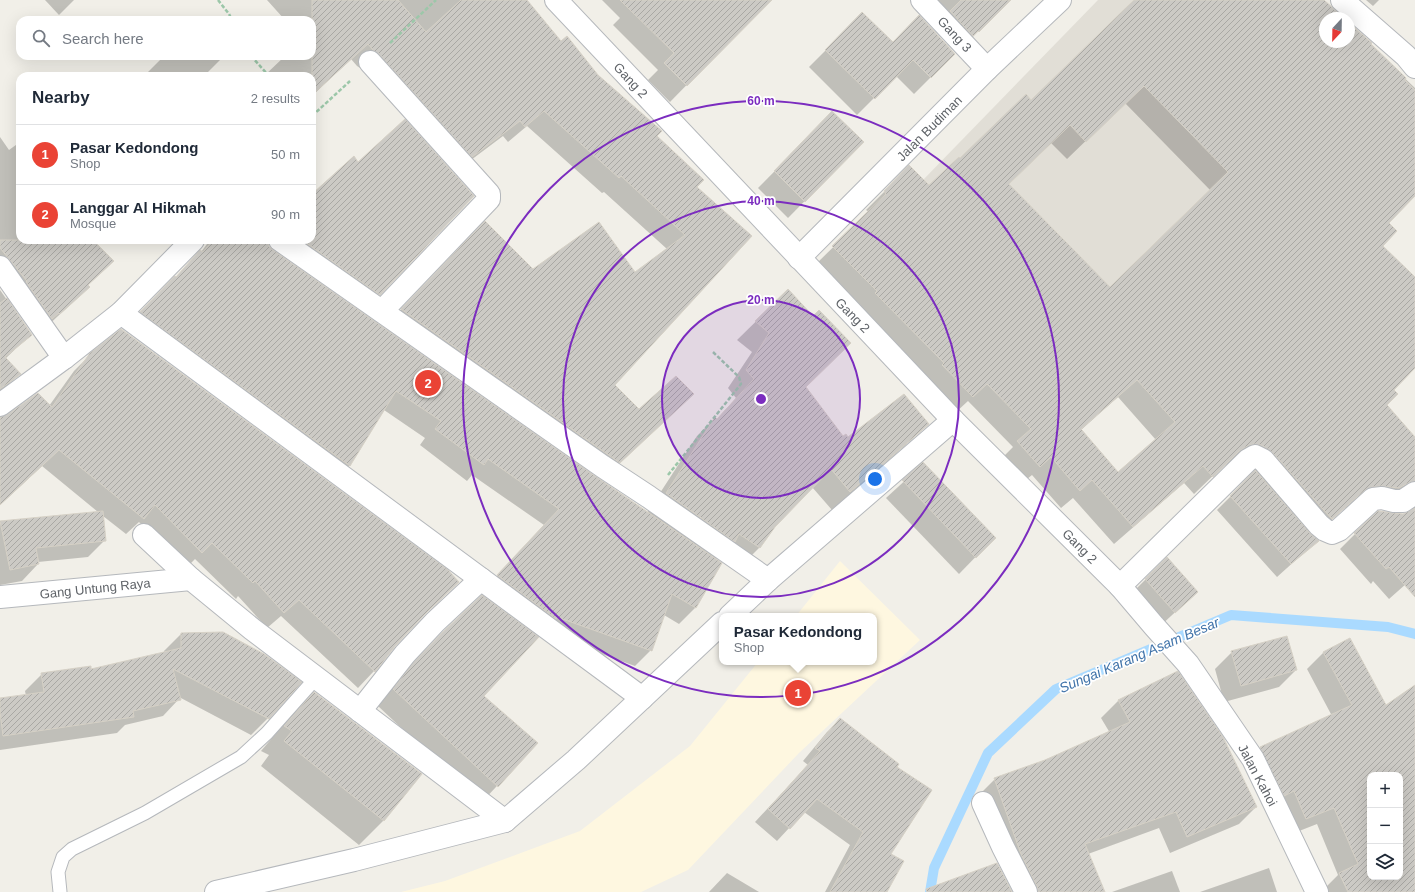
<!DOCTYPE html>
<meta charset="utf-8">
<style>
:root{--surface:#fff;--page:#f6f6f7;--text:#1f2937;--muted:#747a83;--line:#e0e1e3;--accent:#ea4335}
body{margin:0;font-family:Arial,sans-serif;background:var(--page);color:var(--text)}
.controls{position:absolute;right:12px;bottom:12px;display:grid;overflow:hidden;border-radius:8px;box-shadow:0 4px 16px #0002}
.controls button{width:36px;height:36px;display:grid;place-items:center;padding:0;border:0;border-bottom:1px solid var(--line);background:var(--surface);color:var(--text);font:20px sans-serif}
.compass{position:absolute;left:1319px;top:12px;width:36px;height:36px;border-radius:50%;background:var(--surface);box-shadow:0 4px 16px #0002;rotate:202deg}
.you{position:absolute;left:875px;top:479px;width:14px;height:14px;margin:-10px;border:3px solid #fff;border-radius:50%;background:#1a73e8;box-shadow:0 0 0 6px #1a73e833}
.badge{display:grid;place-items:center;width:26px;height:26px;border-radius:50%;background:var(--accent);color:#fff;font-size:13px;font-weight:700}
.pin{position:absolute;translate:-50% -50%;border:2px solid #fff;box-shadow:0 1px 4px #0006}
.popup{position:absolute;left:719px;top:613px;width:158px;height:52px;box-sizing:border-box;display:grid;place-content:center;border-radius:8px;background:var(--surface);filter:drop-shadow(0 1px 3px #0005);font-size:13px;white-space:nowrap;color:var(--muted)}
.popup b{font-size:15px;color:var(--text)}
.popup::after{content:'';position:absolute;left:50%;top:100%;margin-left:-8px;border:8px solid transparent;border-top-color:var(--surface)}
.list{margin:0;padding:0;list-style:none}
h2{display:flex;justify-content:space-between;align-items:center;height:52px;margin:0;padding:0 16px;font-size:17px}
h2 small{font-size:13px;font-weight:400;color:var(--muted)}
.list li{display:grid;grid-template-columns:26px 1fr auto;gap:12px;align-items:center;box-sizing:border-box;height:60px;padding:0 16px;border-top:1px solid var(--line)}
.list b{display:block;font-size:15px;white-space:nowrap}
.list p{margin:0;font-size:13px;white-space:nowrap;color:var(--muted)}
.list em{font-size:13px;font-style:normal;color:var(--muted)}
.icon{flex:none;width:22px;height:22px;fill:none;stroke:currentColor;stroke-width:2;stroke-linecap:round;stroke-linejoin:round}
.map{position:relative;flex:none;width:1415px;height:892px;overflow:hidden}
.search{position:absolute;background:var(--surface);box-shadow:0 4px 16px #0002;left:16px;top:16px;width:300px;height:44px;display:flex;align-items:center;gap:10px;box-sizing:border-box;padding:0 14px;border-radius:12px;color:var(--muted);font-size:15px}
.panel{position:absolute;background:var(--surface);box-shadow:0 4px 16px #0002;left:16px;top:72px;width:300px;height:172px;border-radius:12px}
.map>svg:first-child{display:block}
.commercial{fill:#fef7e0}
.education{fill:#e1ded6}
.shadow{fill:#0003;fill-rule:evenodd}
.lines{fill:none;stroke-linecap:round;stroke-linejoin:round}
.stream{stroke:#aadaff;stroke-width:10}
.building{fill:url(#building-hatch);stroke:#d6d1c6;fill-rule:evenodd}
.lane-casing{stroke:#b5b8bc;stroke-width:15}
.street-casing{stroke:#b5b8bc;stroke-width:24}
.path{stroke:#9cc7a9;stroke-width:2.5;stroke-dasharray:4 2;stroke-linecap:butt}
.lane{stroke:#fff;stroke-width:13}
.street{stroke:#fff;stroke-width:22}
.ring{fill:none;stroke:#7b2cbf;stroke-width:2}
.labels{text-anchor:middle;stroke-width:3.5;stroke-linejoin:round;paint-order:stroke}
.street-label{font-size:13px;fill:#5f6368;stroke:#fff}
.water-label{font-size:14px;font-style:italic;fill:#4174aa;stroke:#fff}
.centre{fill:#7b2cbf;stroke:#fff;stroke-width:2}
.ring-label{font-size:12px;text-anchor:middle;font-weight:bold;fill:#7b2cbf;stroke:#fff;stroke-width:3.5;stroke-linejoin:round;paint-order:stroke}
</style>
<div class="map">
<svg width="1415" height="892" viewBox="0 0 1415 892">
<defs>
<pattern id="building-hatch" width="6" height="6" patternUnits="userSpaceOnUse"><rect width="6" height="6" fill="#cccac5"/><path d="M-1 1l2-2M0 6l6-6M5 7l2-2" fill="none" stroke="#a9a8a4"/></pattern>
</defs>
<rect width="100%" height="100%" fill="#f1efe8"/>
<!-- commercial -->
<path class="commercial" d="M840,561L920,640L799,753L688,870L641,892H401L445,881L580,831L690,746L758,662H874V616H796Z"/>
<!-- education -->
<path class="education" d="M1098,0H1143L1330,180L1133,383L923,180Z"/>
<!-- shadow -->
<g class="shadow">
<path d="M45,0H74L59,15Z"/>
<path d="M267,0H525L561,42L598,76L656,136L696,187L750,236L614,385L639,410H676L603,479L385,326L469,239L533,270L635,273L667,249L604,192L602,193L527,126L508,142L503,136L455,172L363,70L357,66L351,59L312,96V76H264L285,56H312V20H285Z"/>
<path d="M602,0H770L670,102L648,80L658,70L613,25L620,18Z"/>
<path d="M920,0H1009L962,48Z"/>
<path d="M1134,0H1323L1341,18H1325V42H1349V25L1415,88V195L1388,223L1382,246L1415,278V367L1392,390L1385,405L1415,439V485L1345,508L1313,537L1317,541L1277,577L1217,510L1256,471L1254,470L1242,463H1229L1220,469L1194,494L1184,483L1114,544L1073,498L1061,508L1032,475L1021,484L1000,460L1013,447L968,401L954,414L815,265L869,212L866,210L909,167L929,187L960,159L1031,101L1135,1ZM1125,103L1211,191L1110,288L1008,184L1051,143L1067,159ZM1118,397L1156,440L1117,473L1081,430Z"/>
<path d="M1366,0H1379L1373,6Z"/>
<path d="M862,14L893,44L954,54L914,94L896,76L857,115L809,67Z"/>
<path d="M164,56H220L222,58L204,76H144Z"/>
<path d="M832,113L863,142L788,218L758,188Z"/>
<path d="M0,137L9,150L20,142V240H92L87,286L72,303L43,330L0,285Z"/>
<path d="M312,195L379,294L363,310L271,245L266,244L272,251L647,513L697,436L715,418L717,419L736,398L728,388L752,352L737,340L788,290L805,387L843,437L848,438L928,424L909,442L832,510L812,487L774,526L759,548L741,566L722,553L715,560L695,608L679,624L664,615L651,650L635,666L541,632L482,592L544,525L472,475L467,481L420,445L425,438L384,410L349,466L333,482L125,328L201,252L210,240H312Z"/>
<path d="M0,290L31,334L5,359L19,374L0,393Z"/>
<path d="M91,354L458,582L417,622L395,645L374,671L358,688L281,616L267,628L238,596L236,599L195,559L185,569L139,522L126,534L103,516L105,540L88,557L38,562V564L22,581L0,585V522L98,512L42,466L0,505V418L49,406L74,371Z"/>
<path d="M923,464L994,538L959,574L886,498Z"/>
<path d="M1415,501V576L1389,599L1373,581L1371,584L1340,549L1355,534L1412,511V505Z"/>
<path d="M1167,558L1197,592L1158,628L1129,596Z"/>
<path d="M223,633L268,718L251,735L179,697V699L163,716L125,725L117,733L0,750V699L26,696L25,691L42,674L90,670L164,653V651L181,634Z"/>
<path d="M427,649L536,744L481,803L378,706L398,680Z"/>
<path d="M1232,652L1296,670L1279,687L1224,702L1215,669Z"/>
<path d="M1324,652L1386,707L1415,686V892H1323V890L1338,875L1317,824L1289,835L1243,764L1260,748L1332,716L1307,669ZM1370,775H1400V877H1370Z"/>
<path d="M1177,672L1256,807L1239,824L1170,853L1159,828L1088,854L1104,892H1015L978,796L995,779L1045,761L1110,733L1101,718L1118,701Z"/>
<path d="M314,693L421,774L383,821L359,845L261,766L269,755L261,751L290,717Z"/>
<path d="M840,719L896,767L885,892H825L850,845L804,812L777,841L755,822L808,765L803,761L827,732Z"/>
<path d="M1269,868L1277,892H1200Z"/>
<path d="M1172,871L1180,892H1112Z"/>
<path d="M727,873L759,892H709Z"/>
</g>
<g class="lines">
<!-- stream -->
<path class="stream" d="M930,892L934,868L988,753L1056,689L1231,615L1388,627L1415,634"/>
</g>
<!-- building -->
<g class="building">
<path d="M312,0H398L426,32L461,0H527L561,41L567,36L598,75L662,131L657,136L704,180L697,187L752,236L615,385L639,409L676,376L694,394L620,463L401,309L485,221L533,269L599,222L635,272L685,235L621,176L619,178L544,111L525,127L520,121L472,157L379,54L373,50L368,44L312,95Z"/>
<path d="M620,0H772L687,86L664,63L674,53Z"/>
<path d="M961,0H1011L979,32L978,31L973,36L950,11Z"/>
<path d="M1134,0H1324L1344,18H1325V42H1349V23L1372,43L1371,44L1406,78L1405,80L1415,90V196L1389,223L1397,231L1383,246L1415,277V368L1394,390L1398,394L1387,405L1415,437V481L1408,483L1399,488L1381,486L1372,487L1365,490L1332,519L1272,452L1261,445L1254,444L1249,445L1239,451L1213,477L1203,466L1133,527L1092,480L1080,491L1051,457L1040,467L1017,441L1031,429L987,384L973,397L942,365L944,363L875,293L877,291L832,246L886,194L884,191L909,165L929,185L959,157L960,158L1026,94L1031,100ZM1144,86L1228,172L1110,287L1009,184L1070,125L1086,142ZM1137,380L1175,422L1118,472L1081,429Z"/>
<path d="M862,12L893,42L919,15L955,54L931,78L913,60L875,99L825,50Z"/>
<path d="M832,111L864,142L805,202L774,171Z"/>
<path d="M405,119L474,196L380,295L302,240H312V194L354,156L358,162Z"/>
<path d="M0,240H93L114,261L88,285L90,287L60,314L59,313L52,319L26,282L27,281L0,248Z"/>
<path d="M213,240H268L269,246L273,250L595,476L722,563L696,608L672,594L652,651L557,617L556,619L497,575L559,509L488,459L484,465L435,429L441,421L396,391L350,466L140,312L175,276L176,277L200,250L203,252Z"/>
<path d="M788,289L813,316L819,310L851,343L806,387L843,436L846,434L848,437L904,394L929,424L850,492L831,469L775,527L760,548L739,534L735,542L666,493L715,417L717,419L754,379L746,370L769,333L755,321Z"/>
<path d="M7,298L32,335L5,357L21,374L0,389V303Z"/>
<path d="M121,329L447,569L459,582L426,613L396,645L375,672L299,600L284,613L255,581L253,583L212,543L202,553L155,505L144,519L59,450L0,505V417L7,415L38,393L52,407L90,353Z"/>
<path d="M923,462L996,538L976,558L902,480Z"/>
<path d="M1255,470L1310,533L1319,541L1291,564L1230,496Z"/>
<path d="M1415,508V597L1389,567L1386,569L1354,533L1378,511L1403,514Z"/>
<path d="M103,511L106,541L36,548L39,564L10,570L0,521Z"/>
<path d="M1167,557L1198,592L1175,613L1145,579Z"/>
<path d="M482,595L539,637L484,696L538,743L498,787L393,689L414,662L444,631Z"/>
<path d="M223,632L264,654L302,682L269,719L173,669L181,700L133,711L134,717L3,736L0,712V698L44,692L41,673L91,666V669L181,648V633Z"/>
<path d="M1287,636L1297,670L1241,686L1231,651Z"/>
<path d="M1350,638L1386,705L1415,685V892H1348L1339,873L1358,864L1334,808L1306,819L1294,791L1284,796L1260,747L1352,705L1323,652ZM1370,775H1400V877H1370Z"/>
<path d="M1178,671L1223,737L1257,807L1187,837L1176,812L1085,844L1105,892H1038L1037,886L1021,854L994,778L1045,760L1130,722L1118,700Z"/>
<path d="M314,692L422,774L384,821L284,741L292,731L284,726Z"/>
<path d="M840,718L899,764L897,767L932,790L891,854L904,861L887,892H830L863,832L817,799L790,829L768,809L820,751L815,748Z"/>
<path d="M997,863L1012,892H927L926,889Z"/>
</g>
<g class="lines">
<!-- lane casing -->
<g class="lane-casing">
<path id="lane" d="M60,892L58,872L63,857L72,849L145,813L241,757L267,733L316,678"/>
</g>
<!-- street casing -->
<g class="street-casing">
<g id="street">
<path d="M556,0L953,420L1120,586L1154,626L1188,664L1253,759L1317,892"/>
<path d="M922,0L987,69"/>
<path d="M1342,0L1406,56L1415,67"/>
<path d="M370,62L489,194V199L382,311"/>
<path d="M280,240L602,466L649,497L768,580"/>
<path d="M799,258L987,69L1060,0"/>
<path d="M0,267L64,358"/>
<path d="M121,313L642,698"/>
<path d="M0,405L64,358L121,313L193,240"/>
<path d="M144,535L191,579L252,629L505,821"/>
<path d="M1120,586L1248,460L1255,456L1263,460L1319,525L1325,530L1332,533L1339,530L1373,499L1382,498L1394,501H1403L1415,493"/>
<path d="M0,597L191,579"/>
<path d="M730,616L768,580L953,420"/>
<path d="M360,711L405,654L435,622L481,579"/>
<path d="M983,803L1003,847L1026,892"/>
<path d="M216,892L354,860L505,821L576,760L722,623"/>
</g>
</g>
<!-- path -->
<g class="path">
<path d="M218,0L229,14L232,20"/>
<path d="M390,43L436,0"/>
<path d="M251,56L269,76"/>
<path d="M312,116L350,81"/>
<path d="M668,475L741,384L739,377L713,352"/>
</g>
<!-- lane -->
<use href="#lane" class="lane"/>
<!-- street -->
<use href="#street" class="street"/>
</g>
<!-- distance rings -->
<circle cx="761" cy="399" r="99" fill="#7b2cbf" fill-opacity=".12"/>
<g class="ring">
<circle cx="761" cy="399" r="99"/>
<circle cx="761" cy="399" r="198"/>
<circle cx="761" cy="399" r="298"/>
</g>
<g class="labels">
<!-- street labels -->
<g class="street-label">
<text transform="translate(955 34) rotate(47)" y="5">Gang 3</text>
<text transform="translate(631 80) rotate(47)" y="5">Gang 2</text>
<text transform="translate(929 128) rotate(-45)" y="5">Jalan Budiman</text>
<text transform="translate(853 315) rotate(46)" y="5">Gang 2</text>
<text transform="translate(1080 546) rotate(45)" y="5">Gang 2</text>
<text transform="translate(95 588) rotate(-6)" y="5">Gang Untung Raya</text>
<text transform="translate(1258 775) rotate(62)" y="5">Jalan Kahoi</text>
</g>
<!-- water labels -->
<g class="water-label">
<text transform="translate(1139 655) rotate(-23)" y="5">Sungai Karang Asam Besar</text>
</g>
</g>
<circle cx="761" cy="399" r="6" class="centre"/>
<g class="ring-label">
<text x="761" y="105">60 m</text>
<text x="761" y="205">40 m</text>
<text x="761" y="304">20 m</text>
</g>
</svg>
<div class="controls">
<button>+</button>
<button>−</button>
<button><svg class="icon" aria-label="layers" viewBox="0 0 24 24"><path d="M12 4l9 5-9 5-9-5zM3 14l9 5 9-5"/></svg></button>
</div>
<svg class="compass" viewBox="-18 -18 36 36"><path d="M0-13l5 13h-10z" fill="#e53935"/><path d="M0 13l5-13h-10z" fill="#747a83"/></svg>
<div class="you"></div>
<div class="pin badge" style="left:798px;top:693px">1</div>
<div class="popup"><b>Pasar Kedondong</b>Shop</div>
<div class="pin badge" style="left:428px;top:383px">2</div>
<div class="search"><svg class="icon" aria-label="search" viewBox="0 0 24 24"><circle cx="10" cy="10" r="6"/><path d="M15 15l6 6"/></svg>Search here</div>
<section class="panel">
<h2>Nearby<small>2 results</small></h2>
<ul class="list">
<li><span class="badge">1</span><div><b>Pasar Kedondong</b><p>Shop</p></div><em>50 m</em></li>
<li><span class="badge">2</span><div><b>Langgar Al Hikmah</b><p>Mosque</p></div><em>90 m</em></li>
</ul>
</section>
</div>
